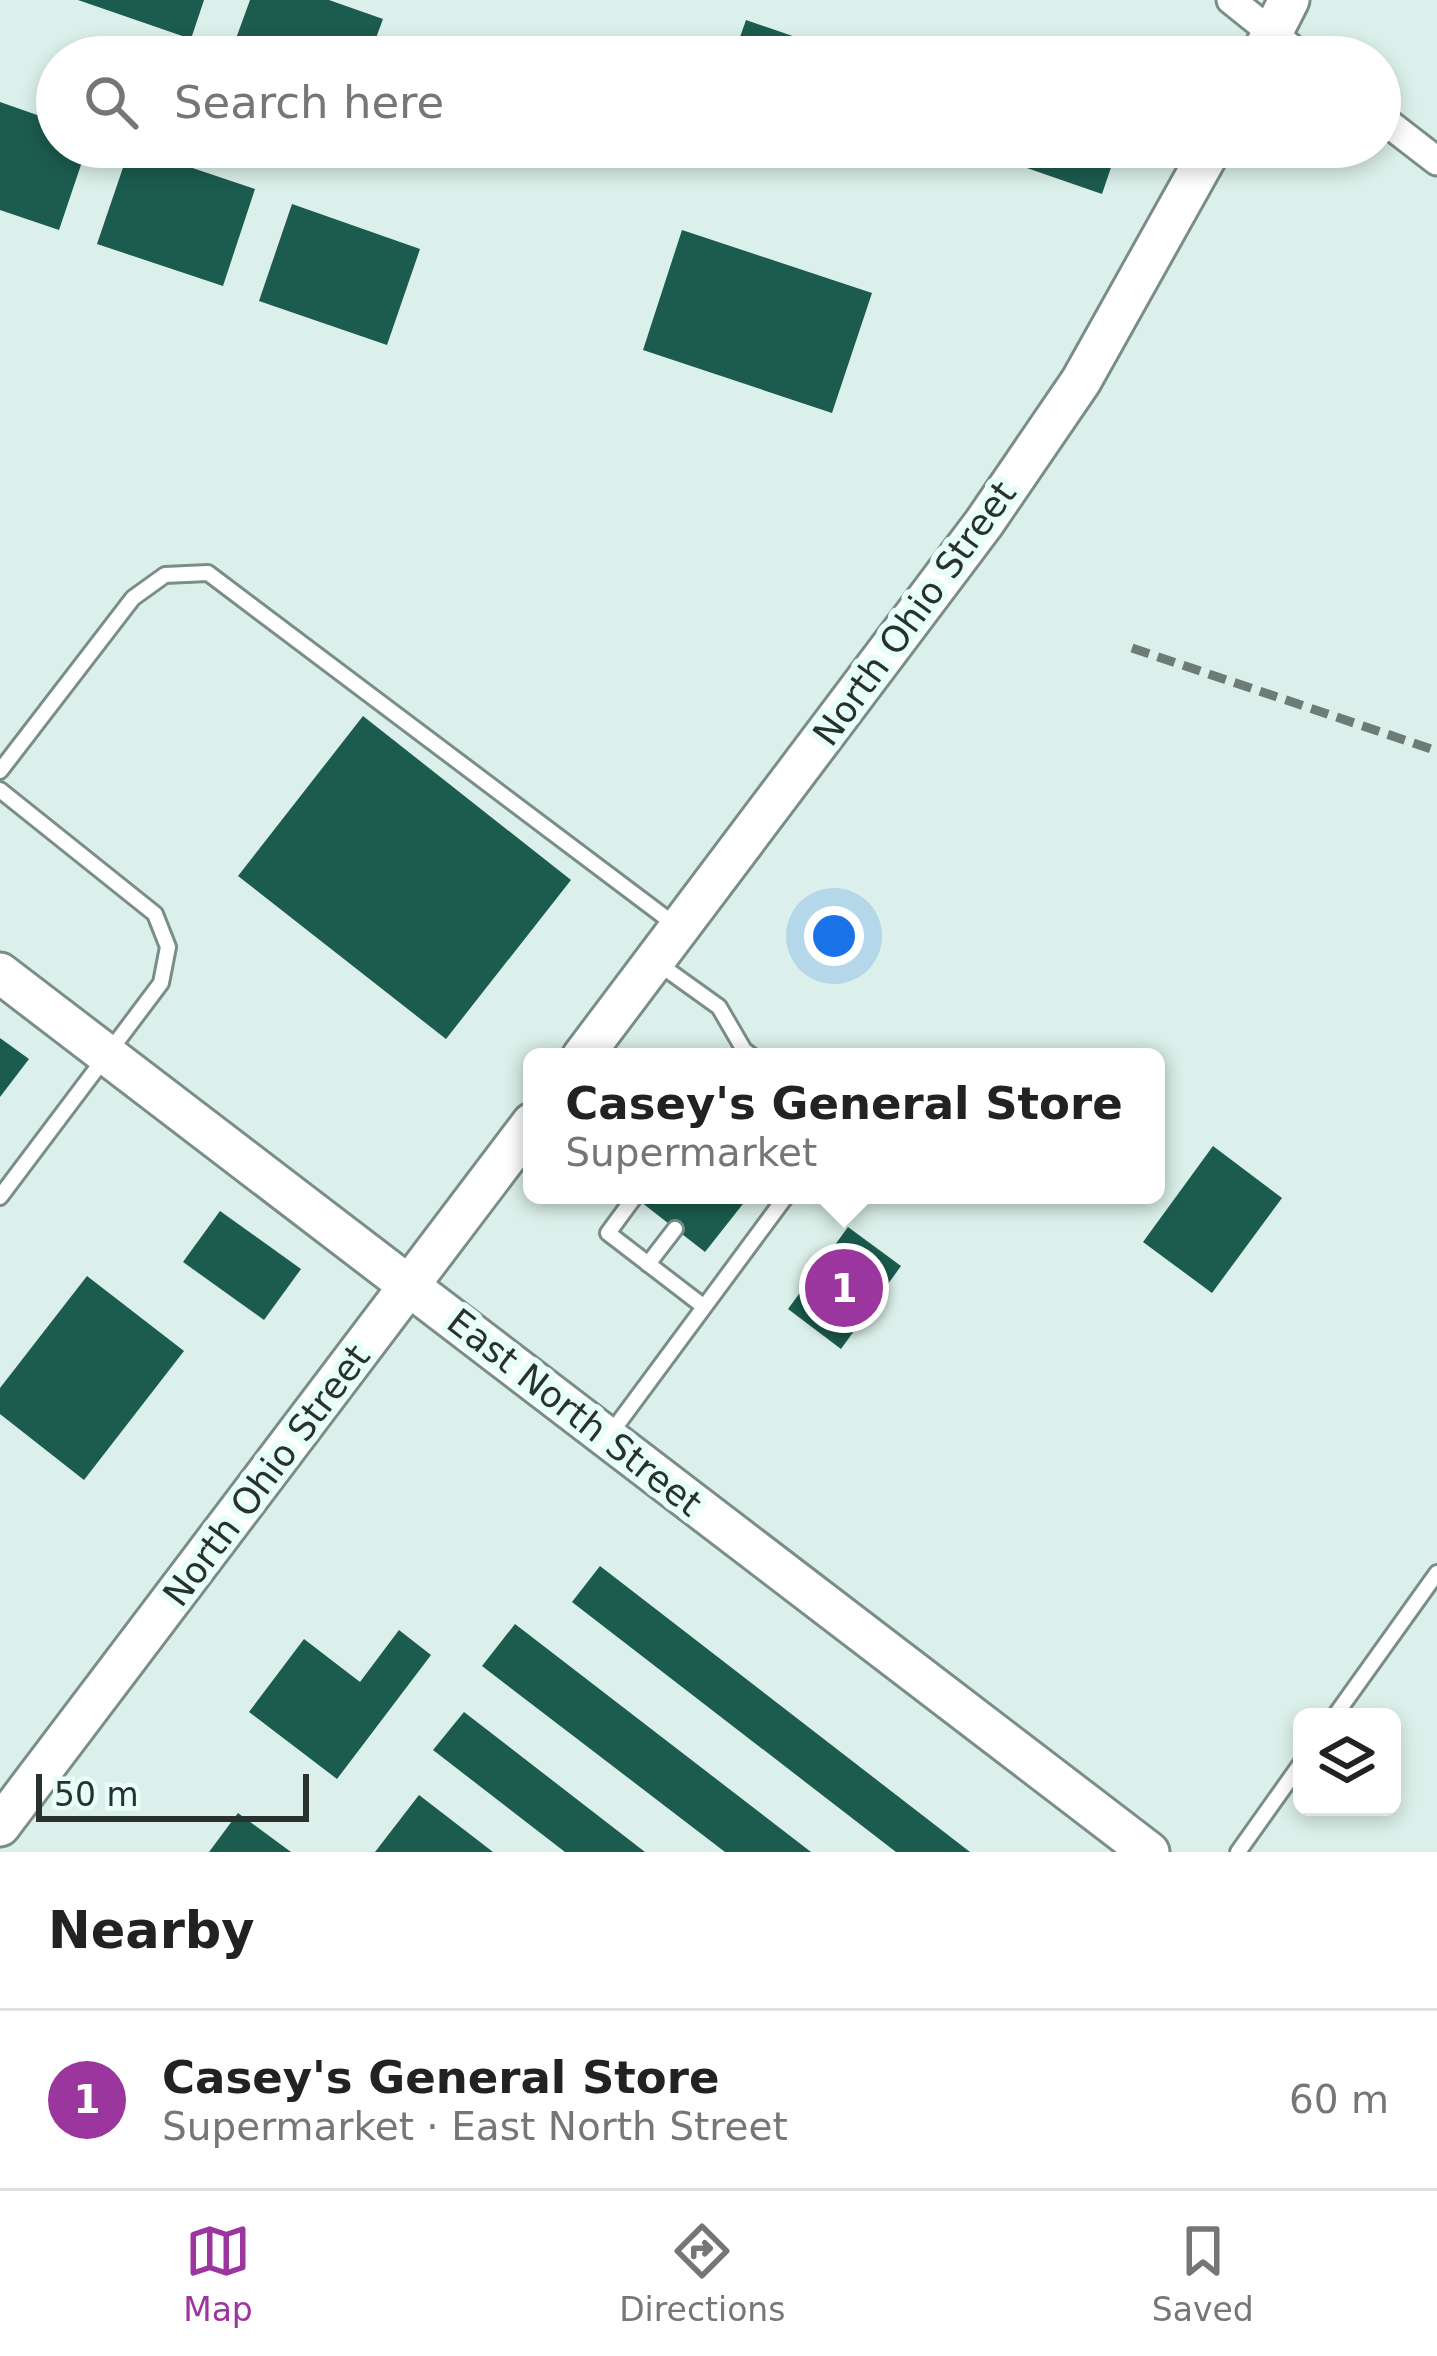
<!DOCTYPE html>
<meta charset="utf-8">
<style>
:root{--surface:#fff;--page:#f6f6f6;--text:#222;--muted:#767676;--line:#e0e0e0;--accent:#9a369d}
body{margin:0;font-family:"DejaVu Sans",sans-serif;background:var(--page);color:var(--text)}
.controls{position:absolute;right:36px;bottom:36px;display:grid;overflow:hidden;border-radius:18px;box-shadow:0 6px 18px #0003}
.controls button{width:108px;height:108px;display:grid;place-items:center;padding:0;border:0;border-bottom:3px solid var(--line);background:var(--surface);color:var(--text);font:60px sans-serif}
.scale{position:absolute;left:36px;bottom:30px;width:273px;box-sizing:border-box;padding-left:12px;border:6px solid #29312f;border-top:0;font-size:33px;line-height:42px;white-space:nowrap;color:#29312f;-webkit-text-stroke:9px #e8fef8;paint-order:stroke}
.you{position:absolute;left:834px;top:936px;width:42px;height:42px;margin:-30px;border:9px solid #fff;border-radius:50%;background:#1a73e8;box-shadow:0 0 0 18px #1a73e833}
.badge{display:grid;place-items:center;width:78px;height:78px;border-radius:50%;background:var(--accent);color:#fff;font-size:39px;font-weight:700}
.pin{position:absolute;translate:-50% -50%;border:6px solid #fff;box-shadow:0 3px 12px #0006}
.popup{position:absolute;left:523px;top:1048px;width:642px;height:156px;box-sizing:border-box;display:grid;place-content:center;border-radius:18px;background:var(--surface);filter:drop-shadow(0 3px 9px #0005);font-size:39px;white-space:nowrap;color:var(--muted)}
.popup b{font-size:45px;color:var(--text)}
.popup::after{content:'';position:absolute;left:50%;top:100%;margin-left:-24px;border:24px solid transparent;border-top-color:var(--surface)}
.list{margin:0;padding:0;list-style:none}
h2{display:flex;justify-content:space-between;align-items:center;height:156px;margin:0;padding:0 48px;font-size:51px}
h2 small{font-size:39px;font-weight:400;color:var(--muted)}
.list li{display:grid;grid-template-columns:78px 1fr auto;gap:36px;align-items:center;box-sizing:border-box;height:180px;padding:0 48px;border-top:3px solid var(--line)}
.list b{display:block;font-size:45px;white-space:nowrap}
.list p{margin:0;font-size:39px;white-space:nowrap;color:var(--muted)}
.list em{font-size:39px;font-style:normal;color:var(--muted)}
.icon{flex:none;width:66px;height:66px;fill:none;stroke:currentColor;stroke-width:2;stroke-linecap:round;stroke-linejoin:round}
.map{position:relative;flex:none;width:1437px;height:1852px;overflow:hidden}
.search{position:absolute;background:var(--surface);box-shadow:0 6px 18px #0003;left:36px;right:36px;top:36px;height:132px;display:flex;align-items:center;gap:30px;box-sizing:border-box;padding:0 42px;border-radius:66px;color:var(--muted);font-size:45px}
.sheet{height:336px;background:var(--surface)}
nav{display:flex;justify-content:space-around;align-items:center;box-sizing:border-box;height:168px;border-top:3px solid var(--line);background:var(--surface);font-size:33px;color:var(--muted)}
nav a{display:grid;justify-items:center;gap:6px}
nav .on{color:var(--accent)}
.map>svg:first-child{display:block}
.building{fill:#1b5c4e}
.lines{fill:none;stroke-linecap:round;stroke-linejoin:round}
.lane-casing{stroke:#7a8d88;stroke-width:20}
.street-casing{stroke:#7a8d88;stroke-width:33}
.secondary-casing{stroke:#7a8d88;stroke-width:45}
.lane{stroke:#fff;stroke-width:14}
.street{stroke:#fff;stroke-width:27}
.secondary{stroke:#fff;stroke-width:39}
.rail{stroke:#6e7c78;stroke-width:9;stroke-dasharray:18 9;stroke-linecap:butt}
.labels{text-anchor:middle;stroke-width:12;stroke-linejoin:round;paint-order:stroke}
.street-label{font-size:36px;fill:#29312f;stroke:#e8fef8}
</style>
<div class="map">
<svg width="1437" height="1852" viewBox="0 0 1437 1852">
<rect width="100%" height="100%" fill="#dbf0ea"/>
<!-- building -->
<g class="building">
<path d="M78,0H204L191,39Z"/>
<path d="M250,0H329L383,19L369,57H235L230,55Z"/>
<path d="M746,20L851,56V57H733Z"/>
<path d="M431,36L491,56V57H424Z"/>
<path d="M0,102L57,122V147H87L59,230L0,210Z"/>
<path d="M130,147L255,189L223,286L97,244Z"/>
<path d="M497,147H533L529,159Z"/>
<path d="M966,147H1118L1102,194Z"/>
<path d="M292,204L420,249L387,345L259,301Z"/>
<path d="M682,230L872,293L832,413L643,350Z"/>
<path d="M363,716L571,880L446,1039L238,876Z"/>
<path d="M0,1038L29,1059L0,1097Z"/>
<path d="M1213,1146L1282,1198L1212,1293L1143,1242Z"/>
<path d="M646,1195H750L705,1252L641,1202Z"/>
<path d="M220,1211L301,1269L264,1320L183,1262Z"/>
<path d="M848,1227L901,1266L841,1349L788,1309Z"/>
<path d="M87,1276L184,1351L84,1480L0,1414V1388Z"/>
<path d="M600,1566L970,1852H896L572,1602Z"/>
<path d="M515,1624L811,1852H725L482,1666Z"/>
<path d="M399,1630L431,1655L337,1779L249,1712L304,1639L360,1682Z"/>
<path d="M464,1712L645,1852H565L433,1750Z"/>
<path d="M419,1795L493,1852H375Z"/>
<path d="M238,1813L291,1852H209Z"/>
</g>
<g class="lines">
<!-- lane casing -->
<g class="lane-casing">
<g id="lane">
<path d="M0,771L133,598L165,575L208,573L678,927"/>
<path d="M0,790L155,914L168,947L161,983L0,1197"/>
<path d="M659,964L719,1007L744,1050L753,1057"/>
<path d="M636,1195L608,1233L703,1306"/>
<path d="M648,1264L675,1229"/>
<path d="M608,1437L787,1195"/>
<path d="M1334,1717L1437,1573"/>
<path d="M1238,1852L1302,1762"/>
</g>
</g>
<!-- street casing -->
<g class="street-casing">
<g id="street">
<path d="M1231,0L1302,57"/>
<path d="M1380,117L1437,161"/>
</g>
</g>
<!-- secondary casing -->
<g class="secondary-casing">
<g id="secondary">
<path d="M1260,57L1289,0"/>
<path d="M0,973L1149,1852"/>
<path d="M582,1057L984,523L1081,381L1212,147"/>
<path d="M0,1826L532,1123"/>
</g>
</g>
<!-- lane -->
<use href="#lane" class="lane"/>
<!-- street -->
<use href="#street" class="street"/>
<!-- secondary -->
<use href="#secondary" class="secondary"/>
<!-- rail -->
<path class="rail" d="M1132,648L1437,751"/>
</g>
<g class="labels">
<!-- street labels -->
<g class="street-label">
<text transform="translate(914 613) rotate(-54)" y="13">North Ohio Street</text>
<text transform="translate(575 1412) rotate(38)" y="13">East North Street</text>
<text transform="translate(266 1475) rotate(-53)" y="13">North Ohio Street</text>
</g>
</g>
</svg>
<div class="controls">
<button><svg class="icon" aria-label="layers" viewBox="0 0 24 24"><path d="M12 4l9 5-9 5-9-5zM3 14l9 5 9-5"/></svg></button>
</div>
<div class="scale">50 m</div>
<div class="you"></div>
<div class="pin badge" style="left:844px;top:1288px">1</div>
<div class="popup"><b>Casey's General Store</b>Supermarket</div>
<div class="search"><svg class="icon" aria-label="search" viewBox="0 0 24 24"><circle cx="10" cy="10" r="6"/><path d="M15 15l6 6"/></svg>Search here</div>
</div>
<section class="sheet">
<h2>Nearby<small></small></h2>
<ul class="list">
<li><span class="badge">1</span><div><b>Casey's General Store</b><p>Supermarket · East North Street</p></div><em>60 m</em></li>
</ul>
</section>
<nav>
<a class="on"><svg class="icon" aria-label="map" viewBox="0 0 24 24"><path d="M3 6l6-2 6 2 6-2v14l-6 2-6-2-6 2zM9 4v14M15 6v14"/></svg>Map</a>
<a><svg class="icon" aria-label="directions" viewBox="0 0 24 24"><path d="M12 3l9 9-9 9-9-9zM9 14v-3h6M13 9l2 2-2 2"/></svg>Directions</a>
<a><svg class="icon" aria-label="saved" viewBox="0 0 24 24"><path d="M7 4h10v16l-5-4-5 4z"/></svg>Saved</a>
</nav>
